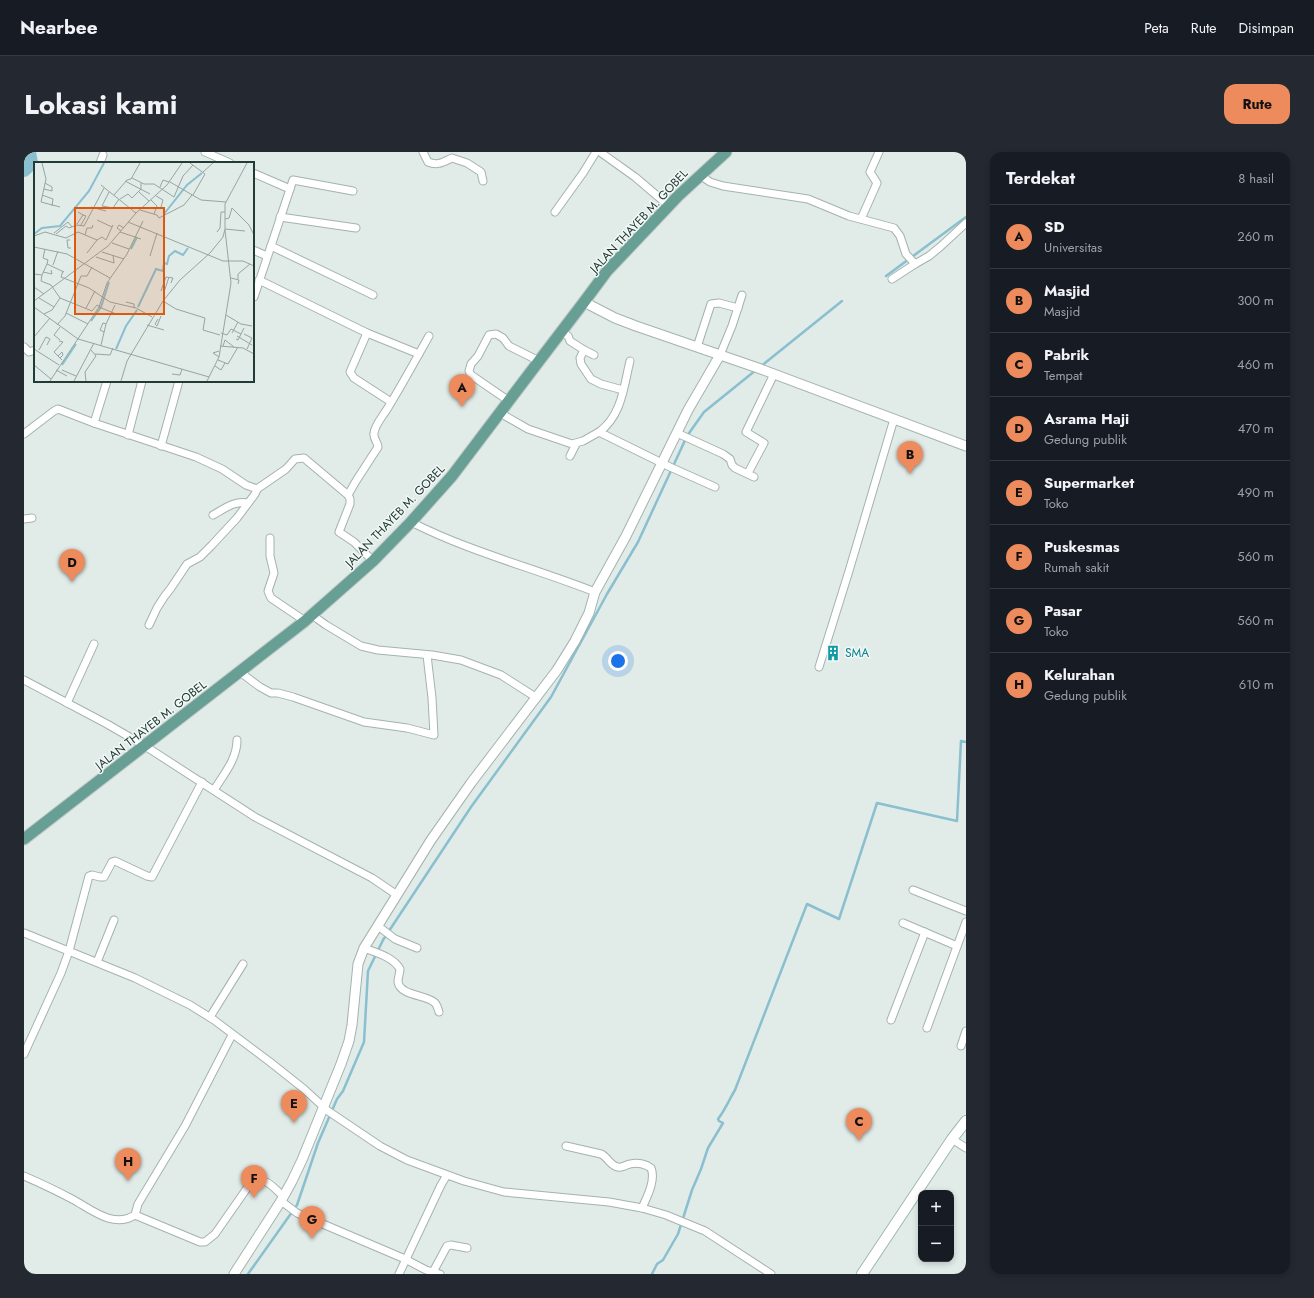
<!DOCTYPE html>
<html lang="id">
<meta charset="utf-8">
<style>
:root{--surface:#171b24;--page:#242831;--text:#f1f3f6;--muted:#9ea1a6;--line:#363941;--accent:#ee8b5d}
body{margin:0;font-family:Jost,sans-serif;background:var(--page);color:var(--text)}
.controls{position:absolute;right:12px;bottom:12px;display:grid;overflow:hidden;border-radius:8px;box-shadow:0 2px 6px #0003}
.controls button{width:36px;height:36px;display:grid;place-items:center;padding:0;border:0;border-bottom:1px solid var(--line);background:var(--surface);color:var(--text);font:20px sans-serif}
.you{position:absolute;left:594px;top:509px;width:14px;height:14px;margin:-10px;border:3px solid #fff;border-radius:50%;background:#1a73e8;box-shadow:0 0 0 6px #1a73e833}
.badge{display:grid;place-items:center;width:26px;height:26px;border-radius:50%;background:var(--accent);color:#111;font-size:13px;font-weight:700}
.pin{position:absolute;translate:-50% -33px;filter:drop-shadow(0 1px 2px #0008)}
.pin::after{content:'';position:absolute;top:21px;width:14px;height:12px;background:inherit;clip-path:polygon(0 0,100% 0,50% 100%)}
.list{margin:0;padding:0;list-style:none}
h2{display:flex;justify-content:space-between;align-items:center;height:52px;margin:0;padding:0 16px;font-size:17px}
h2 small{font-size:13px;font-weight:400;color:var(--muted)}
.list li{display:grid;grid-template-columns:26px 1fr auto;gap:12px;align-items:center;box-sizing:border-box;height:64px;padding:0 16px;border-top:1px solid var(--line)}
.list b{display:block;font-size:15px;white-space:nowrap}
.list p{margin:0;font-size:13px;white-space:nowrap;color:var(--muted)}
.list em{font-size:13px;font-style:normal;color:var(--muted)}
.map{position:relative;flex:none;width:942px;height:1122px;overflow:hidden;border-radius:12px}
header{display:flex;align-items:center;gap:24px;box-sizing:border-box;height:56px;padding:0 20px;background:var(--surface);border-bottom:1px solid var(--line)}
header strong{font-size:19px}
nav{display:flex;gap:22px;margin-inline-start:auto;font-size:14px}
.intro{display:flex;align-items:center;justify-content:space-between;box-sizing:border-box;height:96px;padding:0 24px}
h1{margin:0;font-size:28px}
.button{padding:10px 18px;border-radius:12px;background:var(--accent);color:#111;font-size:14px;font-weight:700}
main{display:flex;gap:24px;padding:0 24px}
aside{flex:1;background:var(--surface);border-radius:12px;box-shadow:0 2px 6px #0003}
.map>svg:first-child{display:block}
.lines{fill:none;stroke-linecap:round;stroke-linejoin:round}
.stream{stroke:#8abfcf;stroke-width:2.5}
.river{stroke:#8abfcf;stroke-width:14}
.minor-casing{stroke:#a4b3ae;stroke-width:9}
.tertiary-casing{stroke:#a4b3ae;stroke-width:11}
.secondary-casing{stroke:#a0b7b0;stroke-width:12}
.primary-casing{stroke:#c1c8c7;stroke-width:13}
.minor{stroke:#fff;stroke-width:7}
.tertiary{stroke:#fff;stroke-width:9}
.secondary{stroke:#fff;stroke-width:10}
.primary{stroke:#679f95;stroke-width:11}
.labels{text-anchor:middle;stroke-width:3;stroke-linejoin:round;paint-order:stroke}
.street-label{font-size:12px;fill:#223b36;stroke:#f1f8f5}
.culture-label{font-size:12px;fill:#0d838f;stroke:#f1f8f5;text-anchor:start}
.inset-river{fill:none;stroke:#8abfcf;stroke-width:2}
.inset-road{fill:none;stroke:#95a5a0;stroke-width:1}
.view{fill:#de580e;fill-opacity:0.15;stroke:#de580e;stroke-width:2}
.inset-edge{fill:none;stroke:#223b36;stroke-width:2}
</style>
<header>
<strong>Nearbee</strong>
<nav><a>Peta</a><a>Rute</a><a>Disimpan</a></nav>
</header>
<div class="intro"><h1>Lokasi kami</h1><a class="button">Rute</a></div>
<main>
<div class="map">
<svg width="942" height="1122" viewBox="0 0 942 1122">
<rect width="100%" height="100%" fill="#e1ebe7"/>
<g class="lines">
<!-- stream -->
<g class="stream">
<path d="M862,124L942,65"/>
<path d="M736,215L818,149"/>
<path d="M224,1122L273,1053L294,991L313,947L319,939L340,890L344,819L359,788L447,655L527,545L583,442L614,390L663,284L680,260L732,218"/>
<path d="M628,1122L633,1112L639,1108L654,1082L668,1038L677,1017L684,996L699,971L695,969L694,967C701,958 705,948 711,938L783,752L815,767L853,651L933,669L937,589L942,590"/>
</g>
<!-- river -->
<path class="river" d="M0,18L7,11L5,0"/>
<!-- minor casing -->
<g class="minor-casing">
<g id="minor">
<path d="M181,0L206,11"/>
<path d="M399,0L404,10C414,14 419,10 428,6L443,11L457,20L459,29"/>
<path d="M576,0L611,25L644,53"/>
<path d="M76,11L79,3"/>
<path d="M229,21L266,37"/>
<path d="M676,23L686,30L699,34L784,47L825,64L870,76L876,84L882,102L891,112L905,104L916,95L942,71"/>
<path d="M531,60L559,21L572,0"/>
<path d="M256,65L332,76"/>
<path d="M837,67L853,31L846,20L855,0"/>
<path d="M247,94L349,143"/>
<path d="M229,98L243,104"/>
<path d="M868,127L891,112"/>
<path d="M235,128L343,181L395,202"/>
<path d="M230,145L269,28L329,39"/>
<path d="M538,180L544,184L546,189L560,198L556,206L557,212L567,227L577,232L599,238"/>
<path d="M343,181L326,220L330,226L367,250"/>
<path d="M0,195L5,200L11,198"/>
<path d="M673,195L687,152L695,151L714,156"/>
<path d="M560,198L570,203"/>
<path d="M696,203L708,174L718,143"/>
<path d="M485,249L447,223L445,219L447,212L454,204L465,183L472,182L479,186L485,194L515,209"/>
<path d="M476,261L504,277L548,292L559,289L575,280L646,315L691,335"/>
<path d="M70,271L83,229"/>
<path d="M575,280C598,264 600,233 606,209"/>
<path d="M653,281L699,302L706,307L708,313L711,316L730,325"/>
<path d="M0,282L30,259L34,257L70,271L172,305L198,317L222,333L233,337L262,317L271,307L280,306L324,343L332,329L354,295C354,290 349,287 350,281C351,272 360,263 365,254C379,231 392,207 405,184"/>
<path d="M104,283L118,229"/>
<path d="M137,294L155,229"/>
<path d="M546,304L552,292"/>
<path d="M724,321L740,291L722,280L750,222"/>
<path d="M324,343L326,347V352L315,380L330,390L349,409"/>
<path d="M189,363C200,357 211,348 224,351"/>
<path d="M0,367L8,366"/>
<path d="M387,370C446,400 510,416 571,440"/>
<path d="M246,386V404L250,421L244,439L247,446L281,469"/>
<path d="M288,463L302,473L337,494L354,498L408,503L437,508L477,523L513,546"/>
<path d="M125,473L133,456L140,445L147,436L163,412L176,405L188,393L213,366L231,342L233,337"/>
<path d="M795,515L825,419L870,267"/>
<path d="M216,520L236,535L247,541H254L269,545L340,570L383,576L410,583L408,546L403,503"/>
<path d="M0,528L83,572L121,594L231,665L348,726L373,743"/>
<path d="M43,551L70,492"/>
<path d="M190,638C200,622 213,607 213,588"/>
<path d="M889,738L942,759"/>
<path d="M879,771L933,794"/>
<path d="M354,774L371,787L393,796"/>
<path d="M0,781L111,826L166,853L190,868L246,910L280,937L304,959L356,994L383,1008L440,1029L480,1040L585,1050L618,1056L642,1063L681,1079L747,1122"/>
<path d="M340,796C353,801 369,805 376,817C376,821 374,825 374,830C376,844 404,843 411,851C413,853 414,857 415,860"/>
<path d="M73,810L90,768"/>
<path d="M186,865L219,812"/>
<path d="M867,868L901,780"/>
<path d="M903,876L942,770"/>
<path d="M937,894L942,879"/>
<path d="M0,902L37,821L45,799L65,724L68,723L76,725H80L88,710L91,709L123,724L128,725L178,630"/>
<path d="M928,987L942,996"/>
<path d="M542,994L577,1002C584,1005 586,1014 594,1015C599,1016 601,1013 606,1012C613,1010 622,1012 627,1016C632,1028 623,1045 618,1056"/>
<path d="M0,1024C16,1031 33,1039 48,1047C67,1057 89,1077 111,1063L176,1090H181L191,1082L228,1029C241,1024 250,1036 259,1044"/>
<path d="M257,1049L273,1061L381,1107L402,1118L416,1122"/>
<path d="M111,1063L114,1052L161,974L208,883"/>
<path d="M409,1120L423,1094L427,1093L443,1096"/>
<path d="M375,1122L417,1033L423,1023"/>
</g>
</g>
<!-- tertiary casing -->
<g class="tertiary-casing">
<g id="tertiary">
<path d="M560,150L591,166L612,174L734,216L942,294"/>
<path d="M210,1122L257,1049L268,1029L278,1008L317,912L325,889L328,873L334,812L340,796L407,688L447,631L533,518L551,489L565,461L571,440L602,384L664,258L696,203"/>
</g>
</g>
<!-- secondary casing -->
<g class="secondary-casing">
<path id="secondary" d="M838,1122L928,987L942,969"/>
</g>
<!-- primary casing -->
<g class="primary-casing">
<path id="primary" d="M0,687L281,469L349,409L387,370L428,324L515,209L560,150L583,119L654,44L702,0"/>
</g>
<!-- minor -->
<use href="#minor" class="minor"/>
<!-- tertiary -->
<use href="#tertiary" class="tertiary"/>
<!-- secondary -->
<use href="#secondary" class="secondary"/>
<!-- primary -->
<use href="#primary" class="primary"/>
</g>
<!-- icons -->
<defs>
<g id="building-bare" transform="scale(1.2)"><path d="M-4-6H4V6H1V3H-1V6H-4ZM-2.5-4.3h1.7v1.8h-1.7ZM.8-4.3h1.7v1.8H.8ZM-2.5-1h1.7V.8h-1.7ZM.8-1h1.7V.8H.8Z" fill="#0f9aa8" stroke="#f1f8f5" stroke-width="2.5" paint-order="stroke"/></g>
</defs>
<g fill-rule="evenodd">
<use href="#building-bare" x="809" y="501"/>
</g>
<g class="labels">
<!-- street labels -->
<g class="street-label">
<text transform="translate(615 69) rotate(-47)" y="4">JALAN THAYEB M. GOBEL</text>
<text transform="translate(371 364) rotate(-46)" y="4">JALAN THAYEB M. GOBEL</text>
<text transform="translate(127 573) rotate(-38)" y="4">JALAN THAYEB M. GOBEL</text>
</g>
<!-- culture labels -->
<g class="culture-label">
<text x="821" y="505">SMA</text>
</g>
</g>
<!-- overview -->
<g transform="translate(10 10)">
<rect width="220" height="220" fill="#e1ebe7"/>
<path class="inset-river" d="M130,52L153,23L168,11M0,72L8,66L26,64L55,29L70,1M97,87L103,75M104,145L122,107L129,109L130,101L133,102L135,94L141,89L149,93L154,86M57,159L67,145L75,120M82,187L92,164L103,148M28,203L42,182"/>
<path class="inset-road" d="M8,1L12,17L7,40L26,45M156,1L171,12L159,33M169,10L179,1M98,16L110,22H120L140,35L149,14L159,3M91,19L116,32M136,20L167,38L192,40M67,23L102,51M126,25L129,18L135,20M10,27L18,29V25L11,21M75,30L68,44L79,46L85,37M105,30L115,39M8,33L19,37L18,44M80,33L93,18L97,17L106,1M122,34L129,38L127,45M86,37L94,32L98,36L107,27V21M117,38L123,44L120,52M57,45L72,49M106,48L123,53L125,56L150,43L158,33M191,57L195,56L198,46L215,63L220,73M63,58L78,65M94,60L189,99H209L220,104M43,62L49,53L44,50M47,63L52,54L49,53M191,67L211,69M87,69L83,66L85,63L90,66M86,70L107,77M183,70L186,66L187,50H191M20,71L34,60L38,65M22,72L32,64L35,66L43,63L50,64L70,26M51,73L53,66H58L59,63M0,74L11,70L32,76L44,70L63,78L68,75L72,78L79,63M36,78H33L34,86H37M78,81L95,87M0,85L33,92L76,116M11,87L9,96L14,98L13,102M68,90L90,97M53,91L63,78M116,94L123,71M62,95L80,101L79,93M19,103L24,89M29,109L27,115L55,126L76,140L102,146L118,155M9,110L18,112L17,108M0,112L8,113L7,119L17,123L26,136L58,149L63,143L66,145M8,113L13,102L30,110M197,116L205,118L204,122M204,117V112L216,102M0,125L10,132M127,129L132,115L139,116L137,121M130,130L135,115M5,136L20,145M0,139L74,84L102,51L133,23L148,1M129,139L142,147L171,156L169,168L186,173M92,140L100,142V146M0,145L44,177L175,215M65,145L82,152M52,146L61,129M32,151L54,162M10,152L18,148L26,136M192,153L207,162L218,164M124,157L121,162L123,164L127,154M23,163L31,154L47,114H53L58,105M113,163L130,168M26,165L20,173L26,178M70,170L66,168L69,161L72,162M187,171L193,173L197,167L207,172M198,171L204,160M210,172L218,176L213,187M203,174L218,183M0,175L16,156M202,177L204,178L210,166M25,179L29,180L20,190L28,198M67,183L72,162L81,143M186,184L209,186L220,192M189,184L191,178L200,185M0,187L25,203M5,188L12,175L16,177L13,183M61,192L76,193L79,186M24,194L28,190L29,193L26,196M185,195L179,191L185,189M184,198L194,202L204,185M0,203L17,217M181,204L187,208L191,201M22,208L33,214M28,208L42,214M138,212L146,213L148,207M16,219L65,145L73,121L93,92L109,59M40,219L60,181M52,219L51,210L62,194L57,188M87,219L93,199L129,139L146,118L176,91L189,75L191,67V42L213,1M173,219L185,195L197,121L191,68"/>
<path class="view" d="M41,46H130V152H41Z"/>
<rect width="220" height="220" class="inset-edge"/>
</g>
</svg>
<div class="controls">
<button>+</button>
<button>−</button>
</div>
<div class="you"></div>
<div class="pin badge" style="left:438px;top:255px">A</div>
<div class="pin badge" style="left:886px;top:322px">B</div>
<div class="pin badge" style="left:835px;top:989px">C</div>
<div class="pin badge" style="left:48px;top:430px">D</div>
<div class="pin badge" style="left:270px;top:971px">E</div>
<div class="pin badge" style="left:230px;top:1046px">F</div>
<div class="pin badge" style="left:288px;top:1087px">G</div>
<div class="pin badge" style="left:104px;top:1029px">H</div>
</div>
<aside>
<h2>Terdekat<small>8 hasil</small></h2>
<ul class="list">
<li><span class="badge">A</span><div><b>SD</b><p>Universitas</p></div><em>260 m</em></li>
<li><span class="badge">B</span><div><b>Masjid</b><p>Masjid</p></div><em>300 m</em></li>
<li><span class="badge">C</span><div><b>Pabrik</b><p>Tempat</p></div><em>460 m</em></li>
<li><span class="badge">D</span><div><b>Asrama Haji</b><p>Gedung publik</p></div><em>470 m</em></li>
<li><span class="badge">E</span><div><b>Supermarket</b><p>Toko</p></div><em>490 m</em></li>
<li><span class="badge">F</span><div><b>Puskesmas</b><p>Rumah sakit</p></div><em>560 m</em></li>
<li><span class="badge">G</span><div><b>Pasar</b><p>Toko</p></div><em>560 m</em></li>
<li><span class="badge">H</span><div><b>Kelurahan</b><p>Gedung publik</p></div><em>610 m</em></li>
</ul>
</aside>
</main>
